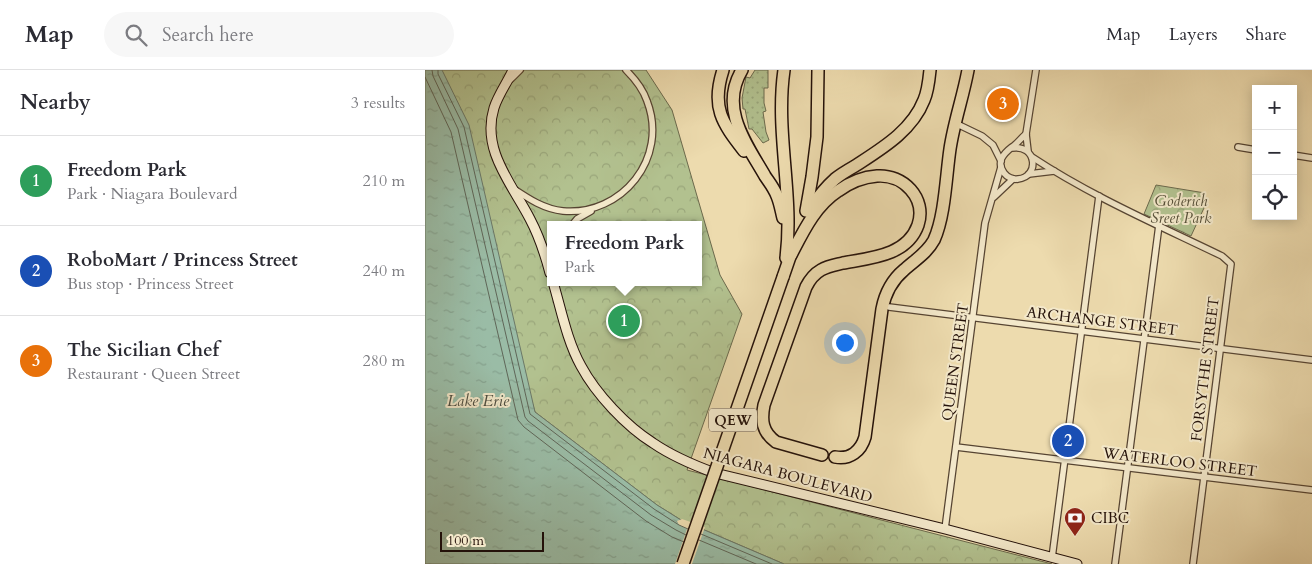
<!DOCTYPE html>
<meta charset="utf-8">
<style>
:root{--surface:#fff;--page:#f7f7f7;--text:#2b2b33;--muted:#7c7c81;--line:#e1e1e2;--accent:#0b8043}
body{margin:0;font-family:Cardo,serif;background:var(--page);color:var(--text)}
.controls{position:absolute;right:15px;top:15px;display:grid;overflow:hidden;border-radius:0px;box-shadow:0 2px 12px #0003}
.controls button{width:45px;height:45px;display:grid;place-items:center;padding:0;border:0;border-bottom:1px solid var(--line);background:var(--surface);color:var(--text);font:25px sans-serif}
.scale{position:absolute;left:15px;bottom:12px;width:104px;box-sizing:border-box;padding-left:5px;border:2px solid #241109;border-top:0;font-size:14px;line-height:18px;white-space:nowrap;color:#241109;-webkit-text-stroke:4px #f3e8ca;paint-order:stroke}
.you{position:absolute;left:419px;top:272px;width:18px;height:18px;margin:-12px;border:4px solid #fff;border-radius:50%;background:#1a73e8;box-shadow:0 0 0 8px #1a73e833}
.badge{display:grid;place-items:center;width:32px;height:32px;border-radius:50%;background:var(--accent);color:#fff;font-size:16px;font-weight:700}
.pin{position:absolute;translate:-50% -50%;border:2px solid #fff;box-shadow:0 1px 5px #0006}
.popup{position:absolute;left:122px;top:151px;width:155px;height:65px;box-sizing:border-box;display:grid;place-content:center;border-radius:0px;background:var(--surface);filter:drop-shadow(0 1px 4px #0005);font-size:16px;white-space:nowrap;color:var(--muted)}
.popup b{font-size:19px;color:var(--text)}
.popup::after{content:'';position:absolute;left:50%;top:100%;margin-left:-10px;border:10px solid transparent;border-top-color:var(--surface)}
.list{margin:0;padding:0;list-style:none}
h2{display:flex;justify-content:space-between;align-items:center;height:65px;margin:0;padding:0 20px;font-size:21px}
h2 small{font-size:16px;font-weight:400;color:var(--muted)}
.list li{display:grid;grid-template-columns:32px 1fr auto;gap:15px;align-items:center;box-sizing:border-box;height:90px;padding:0 20px;border-top:1px solid var(--line)}
.list b{display:block;font-size:19px;white-space:nowrap}
.list p{margin:0;font-size:16px;white-space:nowrap;color:var(--muted)}
.list em{font-size:16px;font-style:normal;color:var(--muted)}
.icon{flex:none;width:28px;height:28px;fill:none;stroke:currentColor;stroke-width:2;stroke-linecap:round;stroke-linejoin:round}
.map{position:relative;flex:none;width:887px;height:494px;overflow:hidden}
header{display:flex;align-items:center;gap:30px;box-sizing:border-box;height:70px;padding:0 25px;background:var(--surface);border-bottom:1px solid var(--line)}
header strong{font-size:24px}
nav{display:flex;gap:28px;margin-inline-start:auto;font-size:18px}
.search{width:350px;height:45px;background:var(--page);display:flex;align-items:center;gap:12px;box-sizing:border-box;padding:0 18px;border-radius:28px;color:var(--muted);font-size:19px}
main{display:flex}
aside{flex:1;background:var(--surface)}
.map>svg:first-child{display:block}
.grass{fill:url(#grass-dots);stroke:#6b694c}
.park{fill:url(#park-crowns);stroke:#6b694c;fill-rule:evenodd}
.water{fill:url(#water-ripples);stroke:#6b7867}
.pier{fill:#eddbae}
.lines{fill:none;stroke-linecap:round;stroke-linejoin:round}
.shore{stroke:#5f6658;stroke-width:1}
.street-casing{stroke:#564432;stroke-width:8}
.secondary-casing{stroke:#241109;stroke-width:11}
.highway-casing{stroke:#241109;stroke-width:14}
.street{stroke:#f3e8ca;stroke-width:5.5}
.secondary{stroke:#f3e8ca;stroke-width:9}
.highway{stroke:#eddbae;stroke-width:11}
.highway-bridge-casing{stroke:#241109;stroke-width:14;stroke-linecap:butt}
.highway-bridge{stroke:#eddbae;stroke-width:11}
.labels{text-anchor:middle;stroke-width:4;stroke-linejoin:round;paint-order:stroke}
.shield{fill:#f3e8ca;stroke:#625243;stroke-width:1}
.shield-label{font-size:14px;font-weight:bold;fill:#241109}
.park-label{font-size:15px;font-style:italic;fill:#564f38;stroke:#f3e8ca}
.street-label{font-size:15px;fill:#241109;stroke:#f3e8ca}
.poi-label{font-size:15px;fill:#241109;stroke:#f3e8ca;text-anchor:start}
.water-label{font-size:16px;font-style:italic;fill:#4d4d40;stroke:#f3e8ca}
</style>
<header>
<strong>Map</strong>
<div class="search"><svg class="icon" aria-label="search" viewBox="0 0 24 24"><circle cx="10" cy="10" r="6"/><path d="M15 15l6 6"/></svg>Search here</div>
<nav><a>Map</a><a>Layers</a><a>Share</a></nav>
</header>
<main>
<aside>
<h2>Nearby<small>3 results</small></h2>
<ul class="list">
<li><span class="badge" style="background:#2e9e5b">1</span><div><b>Freedom Park</b><p>Park · Niagara Boulevard</p></div><em>210 m</em></li>
<li><span class="badge" style="background:#1a4fb4">2</span><div><b>RoboMart / Princess Street</b><p>Bus stop · Princess Street</p></div><em>240 m</em></li>
<li><span class="badge" style="background:#e8710a">3</span><div><b>The Sicilian Chef</b><p>Restaurant · Queen Street</p></div><em>280 m</em></li>
</ul>
</aside>
<div class="map">
<svg width="887" height="494" viewBox="0 0 887 494">
<defs>
<pattern id="grass-dots" width="8" height="8" patternUnits="userSpaceOnUse" patternTransform="scale(1.25)"><rect width="8" height="8" fill="#b2c18f"/><path d="M2 2h.1M6 6h.1" fill="none" stroke="#99a57a" stroke-width="1.8" stroke-linecap="round"/></pattern>
<pattern id="park-crowns" width="20" height="18" patternUnits="userSpaceOnUse" patternTransform="scale(1.25)"><rect width="20" height="18" fill="#b2c18f"/><path d="M2 6a3 3 0 1 1 6 0M12 15a3 3 0 1 1 6 0" fill="none" stroke="#99a57a"/></pattern>
<pattern id="water-ripples" width="26" height="14" patternUnits="userSpaceOnUse" patternTransform="scale(1.25)"><rect width="26" height="14" fill="#9abca6"/><path d="M2 4q2-2 4 0t4 0M15 11q2-2 4 0t4 0" fill="none" stroke="#85a18e"/></pattern>
</defs>
<rect width="100%" height="100%" fill="#eddbae"/>
<filter id="stains"><feTurbulence type="fractalNoise" baseFrequency=".004" numOctaves="4"/><feColorMatrix values="0 0 0 0 .2 0 0 0 0 .09 0 0 0 0 .02 0 0 0 .5 -.17"/></filter>
<radialGradient id="worn" r=".72"><stop offset=".6" stop-color="#630" stop-opacity="0"/><stop offset="1" stop-color="#630" stop-opacity=".3"/></radialGradient>
<!-- grass -->
<path class="grass" d="M330,0H343V18H339V33L341,41L338,42L341,62L344,70L338,73L327,59H324L320,39H318L317,28L321,7L325,8Z"/>
<!-- park -->
<g class="park">
<path d="M10,0H221L247,40L295,205L317,244L262,400L627,494H359L256,450L232,435L110,342ZM125,155H273V212H125Z"/>
<path d="M731,115L780,123L779,138L766,166L719,144Z"/>
</g>
<!-- water -->
<path class="water" d="M0,0H17L44,55L110,342L232,435L256,450L359,494H0Z"/>
<!-- pier -->
<path class="pier" d="M257,449L280,457L267,494H250L262,459L254,455L252,451Z"/>
<g class="lines">
<!-- shore -->
<g class="shore">
<path d="M7,0L8,6L33,59L100,347L103,351L226,445L251,460L261,465"/>
<path d="M13,0V4L39,57L105,344L229,439L254,455L263,459"/>
<path d="M0,7L26,62L93,350L99,357L221,451L247,467L259,472"/>
<path d="M276,464L347,494"/>
<path d="M274,470L331,494"/>
</g>
<!-- street casing -->
<g class="street-casing">
<g id="street">
<path d="M86,9L95,0"/>
<path d="M530,53L557,66L568,75L576,91"/>
<path d="M813,77L831,80"/>
<path d="M587,78C612,74 615,107 593,109C588,110 582,107 579,103C571,92 578,84 587,77C592,74 596,68 601,64"/>
<path d="M603,81L601,64L611,0"/>
<path d="M868,85L887,88"/>
<path d="M607,87C666,126 733,155 797,186L806,194L768,494"/>
<path d="M604,104L629,101"/>
<path d="M89,119C104,129 119,139 138,141C197,146 244,88 222,31C218,19 210,9 201,0"/>
<path d="M569,127L588,109"/>
<path d="M147,155L152,149L166,141"/>
<path d="M464,237L887,290"/>
<path d="M531,377L887,420"/>
<path d="M520,459L560,153L576,97"/>
<path d="M627,488L674,126"/>
<path d="M690,494L734,155"/>
</g>
</g>
<!-- secondary casing -->
<g class="secondary-casing">
<g id="secondary">
<path d="M88,0C82,13 73,25 69,38C56,80 87,114 105,149C114,166 120,184 125,203"/>
<path d="M128,212C136,239 142,271 156,296C171,324 201,356 228,373C247,386 268,395 290,403L520,459L652,494"/>
</g>
</g>
<!-- highway casing -->
<g class="highway-casing">
<g id="highway">
<path d="M298,0C286,37 297,53 319,81"/>
<path d="M317,0C294,38 321,73 340,106C344,112 349,118 352,126C355,133 356,140 358,148"/>
<path d="M359,0C350,63 369,125 361,188"/>
<path d="M385,138C393,127 401,117 410,109C416,104 423,100 430,96C456,79 487,61 499,30C503,21 504,10 505,0"/>
<path d="M381,141L387,107L392,67L393,0"/>
<path d="M366,185C378,162 390,136 413,121C424,113 438,107 452,106C478,104 502,128 493,155C482,186 445,188 418,193C410,195 403,196 396,200C389,204 385,209 381,217L339,335C336,350 337,362 351,372L397,385"/>
<path d="M358,207L368,178"/>
<path d="M410,387C425,390 436,381 440,367L457,239C460,224 467,210 479,200C490,190 502,183 509,170C520,146 521,106 525,79C529,52 538,27 543,0"/>
</g>
</g>
<!-- street -->
<use href="#street" class="street"/>
<!-- secondary -->
<use href="#secondary" class="secondary"/>
<!-- highway -->
<use href="#highway" class="highway"/>
<!-- highway-bridge casing -->
<g class="highway-bridge-casing">
<path id="highway-bridge" d="M258,494L358,207"/>
</g>
<!-- highway-bridge -->
<use href="#highway-bridge" class="highway-bridge"/>
</g>
<!-- icons -->
<defs>
<g id="bank-pin" transform="scale(1.125)"><path d="M0 17L-7.5 6A9.5 9.5 0 1 1 7.5 6Z" fill="#8f2418" stroke="#f3e8ca"/><path d="M-6-4H6V4H-6ZM0-2.3a2.3 2.3 0 1 0 0 4.6a2.3 2.3 0 1 0 0-4.6Z" fill="#fff"/></g>
</defs>
<g fill-rule="evenodd">
<use href="#bank-pin" x="650" y="448"/>
</g>
<g class="labels">
<!-- shield labels -->
<rect class="shield" x="284" y="338.5" width="48" height="23" rx="4"/>
<g class="shield-label">
<text x="308" y="355">QEW</text>
</g>
<!-- park labels -->
<g class="park-label">
<text x="756" y="136">Goderich<tspan x="756" dy="17">Sreet Park</tspan></text>
</g>
<!-- street labels -->
<g class="street-label">
<text transform="translate(677 251) rotate(7)" y="5">ARCHANGE STREET</text>
<text transform="translate(530 292) rotate(-82)" y="5">QUEEN STREET</text>
<text transform="translate(780 299) rotate(-83)" y="5">FORSYTHE STREET</text>
<text transform="translate(755 392) rotate(7)" y="5">WATERLOO STREET</text>
<text transform="translate(363 405) rotate(15)" y="5">NIAGARA BOULEVARD</text>
</g>
<!-- poi labels -->
<g class="poi-label">
<text x="666" y="453">CIBC</text>
</g>
<!-- water labels -->
<g class="water-label">
<text x="53" y="336">Lake Erie</text>
</g>
</g>
<rect width="100%" height="100%" filter="url(#stains)"/>
<rect width="100%" height="100%" fill="url(#worn)"/>
</svg>
<div class="controls">
<button>+</button>
<button>−</button>
<button><svg class="icon" aria-label="locate" viewBox="0 0 24 24"><circle cx="12" cy="12" r="6"/><path d="M12 2v4M12 18v4M2 12h4M18 12h4"/></svg></button>
</div>
<div class="scale">100 m</div>
<div class="you"></div>
<div class="pin badge" style="left:199px;top:251px;background:#2e9e5b">1</div>
<div class="popup"><b>Freedom Park</b>Park</div>
<div class="pin badge" style="left:643px;top:371px;background:#1a4fb4">2</div>
<div class="pin badge" style="left:578px;top:34px;background:#e8710a">3</div>
</div>
</main>
